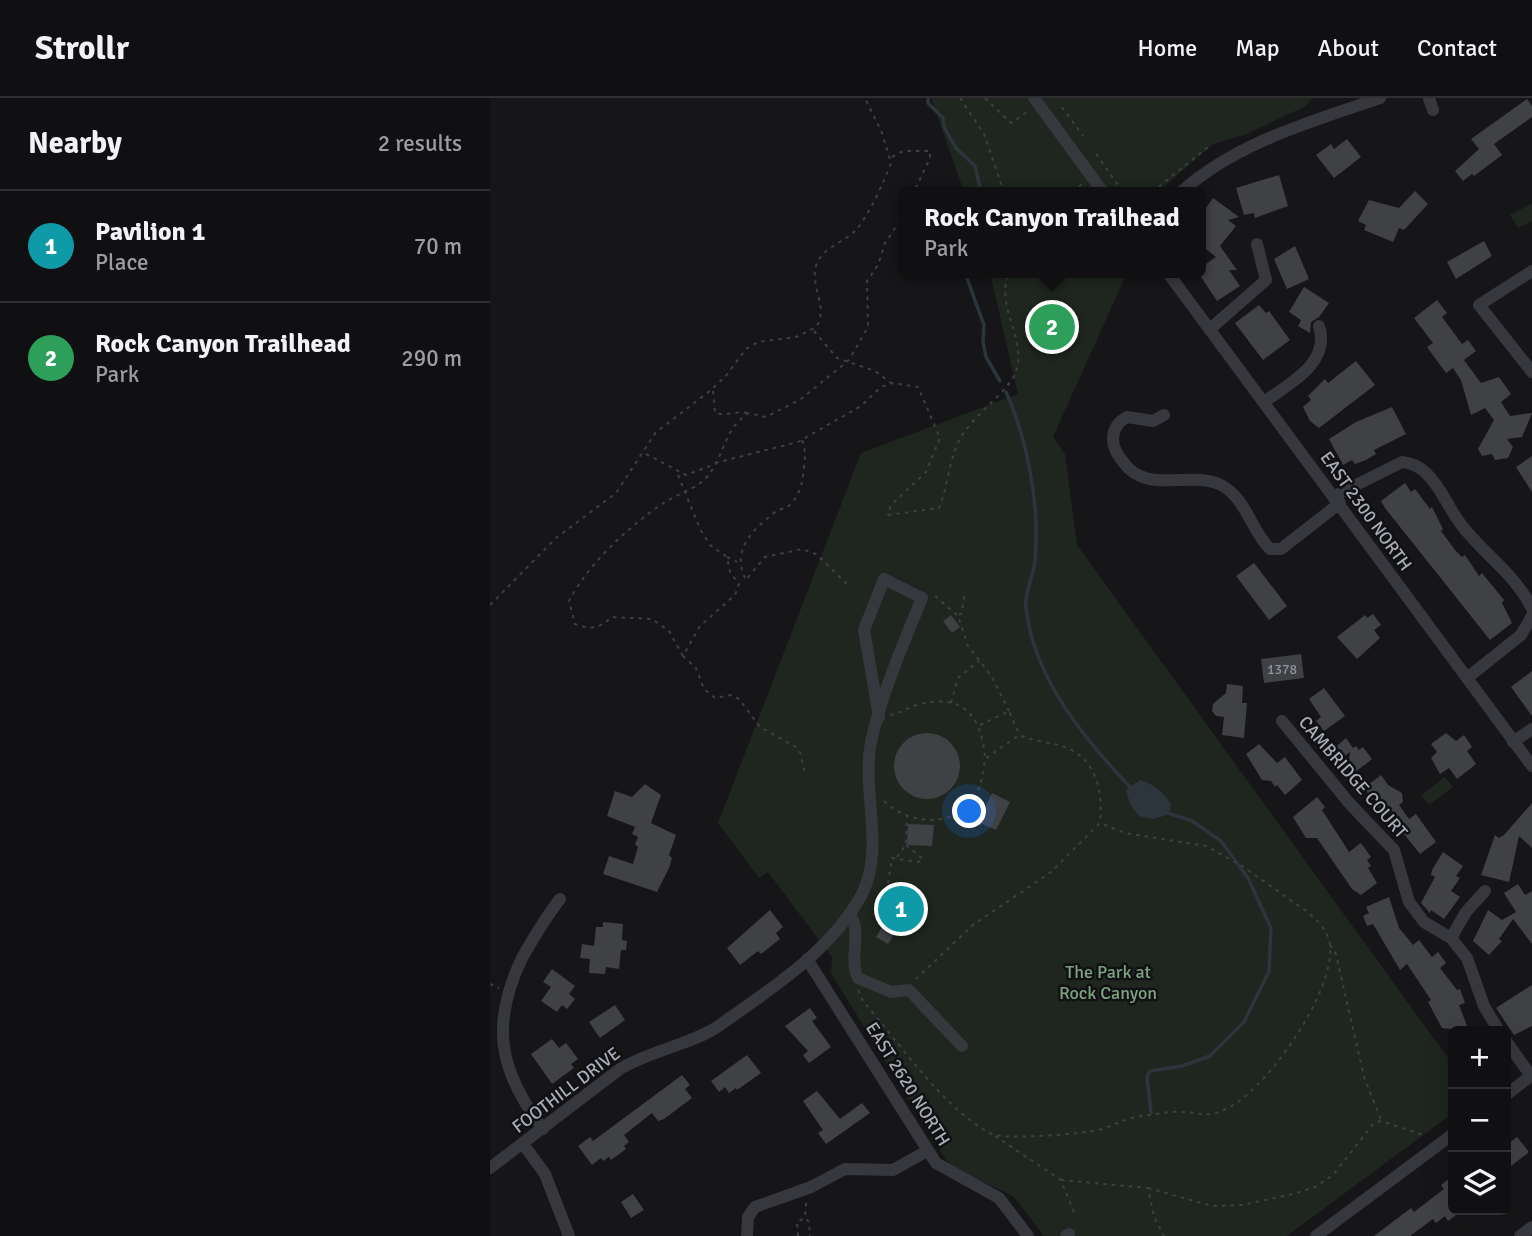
<!DOCTYPE html>
<meta charset="utf-8">
<style>
:root{--surface:#101012;--page:#19191b;--text:#f1f3f6;--muted:#9c9d9f;--line:#303032;--accent:#d93025}
body{margin:0;font-family:Signika,sans-serif;background:var(--page);color:var(--text)}
.controls{position:absolute;right:21px;bottom:21px;display:grid;overflow:hidden;border-radius:10px;box-shadow:0 7px 28px #0002}
.controls button{width:63px;height:63px;display:grid;place-items:center;padding:0;border:0;border-bottom:2px solid var(--line);background:var(--surface);color:var(--text);font:35px sans-serif}
.you{position:absolute;left:480px;top:714px;width:24px;height:24px;margin:-18px;border:5px solid #fff;border-radius:50%;background:#1a73e8;box-shadow:0 0 0 10px #1a73e833}
.badge{display:grid;place-items:center;width:46px;height:46px;border-radius:50%;background:var(--accent);color:#fff;font-size:23px;font-weight:700}
.pin{position:absolute;translate:-50% -50%;border:4px solid #fff;box-shadow:0 2px 7px #0006}
.popup{position:absolute;left:408px;top:89px;width:308px;height:91px;box-sizing:border-box;display:grid;place-content:center;border-radius:10px;background:var(--surface);filter:drop-shadow(0 2px 5px #0005);font-size:23px;white-space:nowrap;color:var(--muted)}
.popup b{font-size:26px;color:var(--text)}
.popup::after{content:'';position:absolute;left:50%;top:100%;margin-left:-14px;border:14px solid transparent;border-top-color:var(--surface)}
.list{margin:0;padding:0;list-style:none}
h2{display:flex;justify-content:space-between;align-items:center;height:91px;margin:0;padding:0 28px;font-size:30px}
h2 small{font-size:23px;font-weight:400;color:var(--muted)}
.list li{display:grid;grid-template-columns:46px 1fr auto;gap:21px;align-items:center;box-sizing:border-box;height:112px;padding:0 28px;border-top:2px solid var(--line)}
.list b{display:block;font-size:26px;white-space:nowrap}
.list p{margin:0;font-size:23px;white-space:nowrap;color:var(--muted)}
.list em{font-size:23px;font-style:normal;color:var(--muted)}
.icon{flex:none;width:38px;height:38px;fill:none;stroke:currentColor;stroke-width:2;stroke-linecap:round;stroke-linejoin:round}
.map{position:relative;flex:none;width:1042px;height:1138px;overflow:hidden}
header{display:flex;align-items:center;gap:42px;box-sizing:border-box;height:98px;padding:0 35px;background:var(--surface);border-bottom:2px solid var(--line)}
header strong{font-size:33px}
nav{display:flex;gap:38px;margin-inline-start:auto;font-size:24px}
main{display:flex}
aside{flex:1;background:var(--surface)}
.map>svg:first-child{display:block}
.green{fill:#1e261f}
.water{fill:#2c353c}
.lines{fill:none;stroke-linecap:round;stroke-linejoin:round}
.stream{stroke:#2c353c;stroke-width:3.5}
.building{fill:#404145}
.path{stroke:#3d3f44;stroke-width:2;stroke-dasharray:3.5 5;stroke-linecap:butt}
.minor{stroke:#37383d;stroke-width:12}
.labels{text-anchor:middle;stroke-width:5;stroke-linejoin:round;paint-order:stroke}
.number-label{font-size:14px;fill:#8e929b}
.street-label{font-size:18px;fill:#a8adb8;stroke:#111113}
.park-label{font-size:18px;fill:#7fa381;stroke:#111113}
</style>
<header>
<strong>Strollr</strong>
<nav><a>Home</a><a>Map</a><a>About</a><a>Contact</a></nav>
</header>
<main>
<aside>
<h2>Nearby<small>2 results</small></h2>
<ul class="list">
<li><span class="badge" style="background:#0f9aa8">1</span><div><b>Pavilion 1</b><p>Place</p></div><em>70 m</em></li>
<li><span class="badge" style="background:#2e9e5b">2</span><div><b>Rock Canyon Trailhead</b><p>Park</p></div><em>290 m</em></li>
</ul>
</aside>
<div class="map">
<svg width="1042" height="1138" viewBox="0 0 1042 1138">
<rect width="100%" height="100%" fill="#161618"/>
<!-- green -->
<g class="green">
<path d="M441,0H823L816,8L757,36L723,46L668,94H474Z"/>
<path d="M1042,105V123L1028,130L1020,117Z"/>
<path d="M500,175H637L563,339L575,356L587,447L963,967V1015L797,1138H554L523,1098L466,1071L456,1062L341,875L342,859L278,774L269,780L228,725L371,355L528,296Z"/>
<path d="M955,679L963,689L939,707L931,697Z"/>
</g>
<!-- water -->
<path class="water" d="M650,682C664,686 673,694 681,706L680,716L664,721L649,718L640,706L636,692Z"/>
<g class="lines">
<!-- stream -->
<g class="stream">
<path d="M438,0V5L453,20L454,29L466,50L485,68L491,94"/>
<path d="M475,175L494,227L493,244L496,259L510,283"/>
<path d="M516,294C538,343 550,409 545,462C544,478 534,494 536,510C544,581 595,642 643,692"/>
<path d="M661,1015L657,979L660,973L692,968L720,958L754,924L779,873L781,830L758,780L731,743L702,723L678,715"/>
</g>
</g>
<!-- building -->
<g class="building">
<path d="M1037,1L1042,8V19L1004,46L1012,57L984,78L982,76L973,83L965,73L989,51L981,41Z"/>
<path d="M857,41L871,59L844,80L826,57L841,46L844,51Z"/>
<path d="M789,77L798,108L765,120L764,115L754,117L746,90Z"/>
<path d="M925,93L938,106L914,132L909,130L903,144L874,132L876,127L868,123L879,102L909,110Z"/>
<path d="M723,100L749,119L738,122L746,128L730,148L747,172H739L750,188L727,203L709,176L715,171L713,168L726,159L711,147V117Z"/>
<path d="M994,143L1002,158L966,181L957,164Z"/>
<path d="M805,148L819,181L797,191L784,161Z"/>
<path d="M814,189L839,205L829,219L821,224L820,235L808,228L811,222L799,214Z"/>
<path d="M947,202L957,215L952,219L972,246L978,242L986,253L974,262L991,285L1009,279L1021,296L1011,304L1020,318L1042,315L1032,339L1017,341L1023,349L1018,360L1005,362L1002,356L992,358L988,351L1004,322L995,310L981,317L971,282L963,270L956,275L937,249L943,245L924,220Z"/>
<path d="M769,207L776,215L779,213L800,242L773,262L745,225Z"/>
<path d="M866,263L885,287L829,330L820,323L813,309L821,302L818,298L835,281L838,285Z"/>
<path d="M902,309L916,336L884,352L886,356L876,362L865,366L862,362L853,367L839,341L866,324Z"/>
<path d="M1042,358V394L1026,369Z"/>
<path d="M915,385L921,394L925,391L940,411L942,409L953,431L951,433L965,452L972,459L975,457L989,478L992,475L1014,502L1012,505L1022,525L1000,542L895,410L891,403Z"/>
<path d="M764,465L797,508L779,522L746,478Z"/>
<path d="M883,516L891,527L884,532L890,540L867,561L847,539L875,517L877,520Z"/>
<path d="M461,517L470,529L462,535L453,523Z"/>
<path d="M811,556L814,580L774,585L771,561Z"/>
<path d="M1042,573V618L1021,589Z"/>
<path d="M737,586L753,588L752,605H757L754,640L732,637L734,619L726,618L722,613L723,606L736,595Z"/>
<path d="M834,590L855,618L834,633L826,623L831,619L819,601Z"/>
<path d="M956,635L966,643L974,637L982,649L977,653L986,666L967,681L959,670L950,676L941,660L947,654L941,646Z"/>
<circle cx="437" cy="668" r="33"/>
<path d="M856,640L863,650L866,648L869,652L873,649L882,661L864,675L858,671L860,654L848,663L841,653Z"/>
<path d="M769,646L787,665L795,659L812,682L795,697L787,687L785,689L781,683L772,682L756,656Z"/>
<path d="M891,677L898,687L912,695L913,704L909,707L919,721L926,716L946,744L930,756L898,716L895,718L874,690Z"/>
<path d="M155,686L171,697L161,725L186,737L179,757L182,760L179,770L167,794L113,776L119,758L143,766L148,749L145,746L148,739L142,736L145,729L117,718L125,693L142,699Z"/>
<path d="M502,695L520,704L506,732L488,724Z"/>
<path d="M827,699L835,709L832,712L859,754L871,745L881,759L877,762L881,768L878,770L887,785L871,797L862,791L827,740H816L803,719Z"/>
<path d="M1042,705V750L1029,738L1019,784L991,777L1005,737L1009,740L1014,737Z"/>
<path d="M418,726L444,727L442,748L417,747Z"/>
<path d="M953,754L973,768L966,778L970,780L961,793L970,799L954,821L941,812L940,815L931,805L945,779L941,777L942,772Z"/>
<path d="M1028,786L1035,797L1042,793V846L1023,821L1009,841L1012,843L999,857L983,843L998,812L1012,822L1026,814L1014,795Z"/>
<path d="M411,797L424,806L398,846L386,839Z"/>
<path d="M899,799L909,830L923,847L929,842L942,859L948,854L956,865L950,870L967,892L970,891L975,905L969,907L979,933L952,930L938,904L941,902L917,866L910,872L883,826L877,828L873,818L879,815L876,809Z"/>
<path d="M280,812L293,829L286,835L290,841L271,856L268,853L250,867L237,850Z"/>
<path d="M113,824L133,826L132,842L137,843L136,852H131L129,871L116,869L115,876L99,875L100,861L90,860L92,846L104,848L106,829H113Z"/>
<path d="M62,871L85,888L79,896L85,901L77,911L72,907L67,914L51,903L61,889L53,884Z"/>
<path d="M1042,887V928L1024,937L1006,910Z"/>
<path d="M125,907L135,922L110,940L99,924Z"/>
<path d="M320,910L327,920L322,923L341,949L319,965L313,957L318,953L295,928Z"/>
<path d="M62,941L69,950L76,945L88,961L81,966L84,970L62,986L41,956Z"/>
<path d="M257,957L271,975L247,992L246,990L239,995L235,989L229,994L221,983Z"/>
<path d="M192,977L200,987L195,991L202,1000L174,1021L168,1023L162,1015L134,1037L139,1044L134,1048L136,1051L121,1062L119,1059L113,1063L111,1060L102,1067L88,1048L100,1039L103,1043Z"/>
<path d="M327,993L350,1021L372,1005L380,1015L336,1046L328,1035L333,1032L313,1003Z"/>
<path d="M1027,1039L1039,1054L1016,1072V1047Z"/>
<path d="M963,1078V1112H973L958,1123L955,1118L946,1125L943,1121L920,1138H884L921,1110L924,1114L954,1091L951,1087Z"/>
<path d="M143,1096L154,1112L141,1120L131,1104Z"/>
</g>
<g class="lines">
<!-- path -->
<g class="path">
<path d="M470,0L494,36L514,94"/>
<path d="M495,0L521,25L537,14"/>
<path d="M572,9L593,38"/>
<path d="M606,56L633,94"/>
<path d="M402,59L413,53H440V60L424,94"/>
<path d="M582,94L592,86"/>
<path d="M662,94L718,49"/>
<path d="M324,233L347,260L385,273L401,285"/>
<path d="M223,293L225,315C235,318 246,313 258,315"/>
<path d="M312,342C316,351 315,359 314,369C313,382 311,393 303,404C298,411 290,410 284,415C261,433 241,453 256,482L275,459L312,451L326,456L359,488"/>
<path d="M156,356L196,377L220,368"/>
<path d="M225,365L308,344L371,308L391,289L403,285L428,289L450,340L436,374L401,407L397,417"/>
<path d="M188,377L210,431L220,447L237,459L240,474L249,486L245,497L210,528L193,558L206,570L214,591L225,600L241,597L249,601L270,629L306,649L311,656L315,677"/>
<path d="M398,417L449,410C459,386 459,354 475,333C486,317 519,291 525,276C539,242 504,208 519,175"/>
<path d="M237,459L247,464"/>
<path d="M445,498L468,518L478,548L502,579L519,613"/>
<path d="M0,507L66,440L126,395L166,334L216,296L235,279L256,251L268,244L306,239L326,229C340,209 318,187 327,165C333,150 354,144 365,133C377,121 395,82 401,65L392,35L375,0"/>
<path d="M469,517L472,515L474,498"/>
<path d="M193,558L179,533L162,521L122,519C108,531 102,532 85,526L79,503C99,465 137,430 172,406C185,397 204,392 215,381C235,360 233,330 259,315L276,319L311,301L359,262L378,229L377,183L388,167L395,145L413,119"/>
<path d="M461,605L468,580L489,563"/>
<path d="M400,617C411,615 420,608 431,606C475,595 492,621 495,660"/>
<path d="M490,627L519,613L529,636"/>
<path d="M394,703C419,727 466,731 485,698C492,687 493,674 495,661L529,637C542,643 558,644 572,648C606,659 613,692 610,724"/>
<path d="M463,719L497,728"/>
<path d="M407,759L416,747L417,718"/>
<path d="M388,809L398,785L402,760L429,764L433,761L416,747"/>
<path d="M840,847L846,856L874,979L891,1022"/>
<path d="M0,886L9,890"/>
<path d="M368,892L373,903C407,942 456,1014 502,1036C513,1042 598,1036 612,1031C626,1026 637,1020 652,1018C664,1017 678,1013 689,1014C713,1014 715,1022 740,1009C779,988 845,893 840,847C839,833 826,821 816,813L752,768L716,748L635,735L610,725L561,774L483,827L426,881"/>
<path d="M505,1038L571,1082L586,1119"/>
<path d="M571,1082L658,1090L664,1119L674,1138"/>
<path d="M658,1090L722,1108L752,1107L803,1096L825,1089L843,1077L884,1025L891,1023L936,1038"/>
<path d="M316,1105L315,1120L319,1124L320,1138"/>
<path d="M308,1138L307,1124L314,1120"/>
</g>
<!-- minor -->
<g class="minor">
<path d="M544,0L613,94"/>
<path d="M939,0L943,12"/>
<path d="M691,94C747,44 821,24 890,0"/>
<path d="M1042,173L989,207L1042,274"/>
<path d="M678,175L1042,668"/>
<path d="M720,231L776,182L767,146"/>
<path d="M774,304C800,285 841,265 829,228"/>
<path d="M674,317L663,323L637,319C628,324 623,331 623,341C623,350 628,358 634,365C657,397 701,372 731,387C756,400 761,432 780,451H791L850,405"/>
<path d="M844,398L912,364C922,365 929,368 936,375C952,390 959,412 973,429C995,457 1027,478 1042,511"/>
<path d="M977,580L1031,537L1042,518"/>
<path d="M792,623L860,706L904,752L919,804L934,824L961,840L977,860L994,908L1009,933"/>
<path d="M1023,644L1042,631"/>
<path d="M359,816C373,831 358,861 368,880L401,894L419,892L472,948"/>
<path d="M961,840L976,814L995,793"/>
<path d="M317,861L446,1065L509,1100L538,1138"/>
<path d="M1016,943L1041,978"/>
<path d="M1016,997L1042,977"/>
<path d="M53,1031C9,973 0,927 32,860C44,839 55,820 70,801"/>
<path d="M33,1046L55,1076L79,1138"/>
<path d="M0,1070L130,971C159,953 202,946 227,929C278,893 340,854 371,798C395,754 373,697 380,650C388,604 414,544 432,500L394,481L374,532L389,619"/>
<path d="M257,1138L258,1119L265,1109L321,1089L355,1071L403,1072L437,1053"/>
<path d="M576,1138L579,1136"/>
<path d="M826,1138L963,1036"/>
<path d="M1030,1138L1042,1129"/>
</g>
</g>
<g class="labels">
<!-- number labels -->
<g class="number-label">
<text x="792" y="576">1378</text>
</g>
<!-- street labels -->
<g class="street-label">
<text transform="translate(876 413) rotate(54)" y="6">EAST 2300 NORTH</text>
<text transform="translate(863 679) rotate(49)" y="6">CAMBRIDGE COURT</text>
<text transform="translate(418 986) rotate(58)" y="6">EAST 2620 NORTH</text>
<text transform="translate(76 992) rotate(-37)" y="6">FOOTHILL DRIVE</text>
</g>
<!-- park labels -->
<g class="park-label">
<text x="618" y="880">The Park at<tspan x="618" dy="21">Rock Canyon</tspan></text>
</g>
</g>
</svg>
<div class="controls">
<button>+</button>
<button>−</button>
<button><svg class="icon" aria-label="layers" viewBox="0 0 24 24"><path d="M12 4l9 5-9 5-9-5zM3 14l9 5 9-5"/></svg></button>
</div>
<div class="you"></div>
<div class="pin badge" style="left:411px;top:811px;background:#0f9aa8">1</div>
<div class="pin badge" style="left:562px;top:229px;background:#2e9e5b">2</div>
<div class="popup"><b>Rock Canyon Trailhead</b>Park</div>
</div>
</main>
